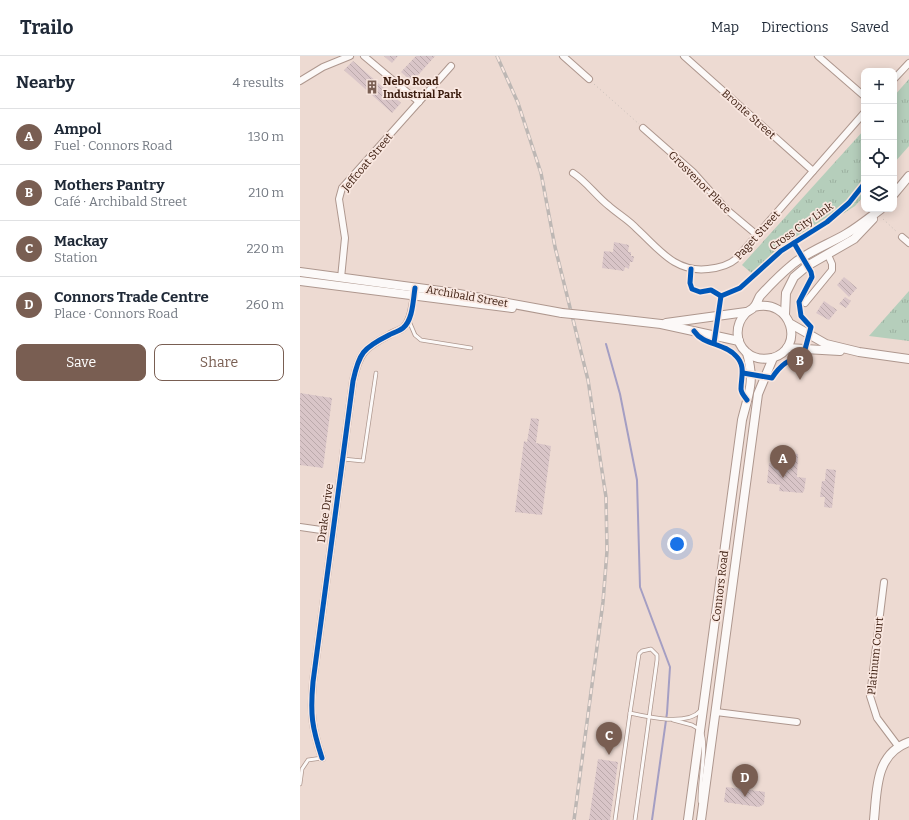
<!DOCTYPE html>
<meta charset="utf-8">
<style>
:root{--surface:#fff;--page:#f6f6f7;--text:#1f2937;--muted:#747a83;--line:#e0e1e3;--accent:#795e52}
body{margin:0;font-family:Bitter,serif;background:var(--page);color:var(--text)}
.controls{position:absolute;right:12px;top:12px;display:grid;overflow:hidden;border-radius:8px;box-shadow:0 2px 10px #0003}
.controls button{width:36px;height:36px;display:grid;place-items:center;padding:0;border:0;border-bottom:1px solid var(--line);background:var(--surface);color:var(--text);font:20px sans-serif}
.you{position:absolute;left:377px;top:488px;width:14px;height:14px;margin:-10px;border:3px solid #fff;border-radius:50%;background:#1a73e8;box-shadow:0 0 0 6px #1a73e833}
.badge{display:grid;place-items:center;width:26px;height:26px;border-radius:50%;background:var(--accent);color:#fff;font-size:13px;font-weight:700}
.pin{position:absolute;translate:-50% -33px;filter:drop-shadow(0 1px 2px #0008)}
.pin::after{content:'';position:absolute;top:21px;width:14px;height:12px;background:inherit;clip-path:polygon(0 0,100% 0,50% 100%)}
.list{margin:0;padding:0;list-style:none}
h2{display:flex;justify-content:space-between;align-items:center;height:52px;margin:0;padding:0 16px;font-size:17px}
h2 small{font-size:13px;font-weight:400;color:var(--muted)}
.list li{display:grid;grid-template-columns:26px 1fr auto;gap:12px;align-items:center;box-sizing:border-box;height:56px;padding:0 16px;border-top:1px solid var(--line)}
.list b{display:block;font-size:15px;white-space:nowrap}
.list p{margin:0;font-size:13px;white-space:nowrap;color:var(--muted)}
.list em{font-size:13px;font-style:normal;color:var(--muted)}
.actions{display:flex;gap:8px;padding:12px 16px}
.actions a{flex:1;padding:9px 0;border:1px solid var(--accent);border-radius:8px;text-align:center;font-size:14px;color:var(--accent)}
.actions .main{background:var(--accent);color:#fff}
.icon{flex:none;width:22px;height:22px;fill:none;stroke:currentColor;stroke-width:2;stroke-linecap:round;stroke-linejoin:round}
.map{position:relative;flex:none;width:609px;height:764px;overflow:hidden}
header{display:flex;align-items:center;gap:24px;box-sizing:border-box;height:56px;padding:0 20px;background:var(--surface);border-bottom:1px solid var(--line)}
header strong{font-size:19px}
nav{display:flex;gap:22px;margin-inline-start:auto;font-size:14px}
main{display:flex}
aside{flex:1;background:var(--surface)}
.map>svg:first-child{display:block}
.grass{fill:url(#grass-tufts)}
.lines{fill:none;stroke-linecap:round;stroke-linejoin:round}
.stream{stroke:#a49ec3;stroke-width:2}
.building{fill:url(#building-back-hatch)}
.service-casing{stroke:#ae978e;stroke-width:4.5}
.minor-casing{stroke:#ae978e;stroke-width:8}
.tertiary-casing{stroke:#ae978e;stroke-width:10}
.path{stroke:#c8beb9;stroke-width:1;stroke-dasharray:1 3;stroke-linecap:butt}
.service{stroke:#fcf9f8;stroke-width:3}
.minor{stroke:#fcf9f8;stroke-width:6}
.tertiary{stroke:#fcf9f8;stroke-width:8}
.rail-casing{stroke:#bdb7b4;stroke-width:3.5}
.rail{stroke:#f9e7e0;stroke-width:2;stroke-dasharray:6;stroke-linecap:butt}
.tertiary-bridge-casing{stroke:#ae978e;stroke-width:10;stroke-linecap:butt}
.tertiary-bridge{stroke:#fcf9f8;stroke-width:8}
.cycleway-casing{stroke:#f9e7e0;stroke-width:8}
.cycleway{stroke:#0057b8;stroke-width:5}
.labels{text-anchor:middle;stroke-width:3.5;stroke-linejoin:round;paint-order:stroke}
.poi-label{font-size:11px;font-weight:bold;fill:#3a1b0d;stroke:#f9e7e0;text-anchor:start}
.street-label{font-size:11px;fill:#3a1b0d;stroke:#f9e7e0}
</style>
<header>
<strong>Trailo</strong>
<nav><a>Map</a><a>Directions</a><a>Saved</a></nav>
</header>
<main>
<aside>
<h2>Nearby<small>4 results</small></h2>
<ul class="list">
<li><span class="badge">A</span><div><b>Ampol</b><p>Fuel · Connors Road</p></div><em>130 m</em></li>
<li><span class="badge">B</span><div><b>Mothers Pantry</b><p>Café · Archibald Street</p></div><em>210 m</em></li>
<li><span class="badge">C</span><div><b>Mackay</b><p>Station</p></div><em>220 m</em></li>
<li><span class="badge">D</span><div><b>Connors Trade Centre</b><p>Place · Connors Road</p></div><em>260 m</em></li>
</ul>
<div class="actions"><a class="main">Save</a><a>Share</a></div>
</aside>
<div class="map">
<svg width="609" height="764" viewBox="0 0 609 764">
<defs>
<pattern id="grass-tufts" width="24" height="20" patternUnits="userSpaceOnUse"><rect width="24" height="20" fill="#b5cebb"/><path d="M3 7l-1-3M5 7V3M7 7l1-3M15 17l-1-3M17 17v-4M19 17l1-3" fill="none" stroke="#9cb0a0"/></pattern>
<pattern id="building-back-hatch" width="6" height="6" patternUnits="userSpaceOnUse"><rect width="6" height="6" fill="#d9c5c8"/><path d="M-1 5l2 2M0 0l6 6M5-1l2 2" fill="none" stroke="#bba9ab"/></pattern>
</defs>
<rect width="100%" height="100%" fill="#eddad2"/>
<!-- grass -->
<g class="grass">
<path d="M609,23V90L594,107V40Z"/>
<path d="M564,74V140L555,150L497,187L456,221L442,209Z"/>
<path d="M609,235V285L569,280Z"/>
</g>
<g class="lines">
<!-- stream -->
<path class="stream" d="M306,288L320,338L337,424L340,531L370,611L367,657L352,764"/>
</g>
<!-- building -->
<g class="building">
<path d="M84,0H98L92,7Z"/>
<path d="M116,0H135L112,26L101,16Z"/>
<path d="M53,5L101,47L92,57L44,14Z"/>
<path d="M314,186L329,189L328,196H331V200H334L333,206H330L329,213L325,211L324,215L302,212L304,195L313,196Z"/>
<path d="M544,221L557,232L549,241L537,229Z"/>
<path d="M545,241L551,245L546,252L539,248Z"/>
<path d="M524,245L537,254L529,264L516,257Z"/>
<path d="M0,337L32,342L23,412L0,409Z"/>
<path d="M231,362L239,363L236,387L251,390L242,459L215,456L224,385L227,386Z"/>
<path d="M480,396L498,398L497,421L506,422L504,435L502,437L479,435L480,429L467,427L469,407L478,408Z"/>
<path d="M526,413L536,414L532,452L524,451L525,441H520L522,425H525Z"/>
<path d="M298,703L318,706L310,764H289Z"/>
<path d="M426,731L465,736L464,748L459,751L424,746Z"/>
</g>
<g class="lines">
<!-- service casing -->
<g class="service-casing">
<g id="service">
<path d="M109,265L115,279L121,284L171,292"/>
<path d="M43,403L63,405L76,317"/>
<path d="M330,657L339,598L342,595L351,593L357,599V604L335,764"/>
<path d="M373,664L392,669L399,673"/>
<path d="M0,728L2,713L8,704L22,702"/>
<path d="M400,746C399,730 407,688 402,678"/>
<path d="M315,764L330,657C348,661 387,670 400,655"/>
</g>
</g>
<!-- minor casing -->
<g class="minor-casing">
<g id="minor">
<path d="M64,0L119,46"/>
<path d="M263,0L289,23"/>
<path d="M384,0L513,115"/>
<path d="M518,0L564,40"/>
<path d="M594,23L609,7"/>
<path d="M0,25L23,11L50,0"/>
<path d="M343,72L393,116L426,153L457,179"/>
<path d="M273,117C287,126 296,140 309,150C318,158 329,164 337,173C359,193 375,217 408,213C418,212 428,210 436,203L564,57"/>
<path d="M602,181L609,187"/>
<path d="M41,222L45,182L39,143L42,132L151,10"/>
<path d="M505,247L532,214V208L528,199"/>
<path d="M0,471L21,474"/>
<path d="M584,526L570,640L577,662L598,690"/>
<path d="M416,656L497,666"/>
<path d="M22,702C12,671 10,659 13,626L53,325C59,297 64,292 89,279C93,276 99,275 103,272C111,265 112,250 114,240"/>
</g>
</g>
<!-- tertiary casing -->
<g class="tertiary-casing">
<g id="tertiary">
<path d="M594,138L609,120"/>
<path d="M0,216L148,236L262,257"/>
<path d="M0,225L212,252"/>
<path d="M454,251C492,241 506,293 472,302C463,304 453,302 446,296C435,286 435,269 445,258C447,255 452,254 454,251C457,248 458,243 460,240C470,229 482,217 493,208C509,195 529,188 546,178C558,171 569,162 581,153"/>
<path d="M485,258L486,237L494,221L507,210L554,183L573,163"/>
<path d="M282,259L361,268L439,285"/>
<path d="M366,267L446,256"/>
<path d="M491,268L526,288L559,296L609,303"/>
<path d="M487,292L540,295"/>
<path d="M388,764L442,364C449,336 455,326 447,297"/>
<path d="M401,764L458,338L473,302"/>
<path d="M574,764C577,734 575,698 609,686"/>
</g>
</g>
<!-- path -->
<g class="path">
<path d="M294,28L339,68"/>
<path d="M583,163L597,176"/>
</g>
<!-- service -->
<use href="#service" class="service"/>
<!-- minor -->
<use href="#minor" class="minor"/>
<!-- tertiary -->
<use href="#tertiary" class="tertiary"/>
<!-- rail casing -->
<g class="rail-casing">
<path id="rail" d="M197,0L218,47L241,117L255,191L288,324L306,441L307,495L303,546L274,764"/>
</g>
<!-- rail -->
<use href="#rail" class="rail"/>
<!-- tertiary-bridge casing -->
<g class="tertiary-bridge-casing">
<path id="tertiary-bridge" d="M262,257L282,259"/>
</g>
<!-- tertiary-bridge -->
<use href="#tertiary-bridge" class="tertiary-bridge"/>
<!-- cycleway casing -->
<g class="cycleway-casing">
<g id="cycleway">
<path d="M391,213L390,227L392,233L400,236L411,234L421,240"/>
<path d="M394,275C404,290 423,286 436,300C446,310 441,321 441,333C441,337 445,341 447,344"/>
<path d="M414,287L421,240L440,232L481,195L527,166L549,147L564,128"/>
<path d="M443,317L472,322C479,311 490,301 503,301L511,271L501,260L499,246L512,221L511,216L494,187"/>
<path d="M22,702C12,671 10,659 13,626L53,325C59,297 63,292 89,279C93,277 99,275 103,272C113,264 113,244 115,232"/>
</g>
</g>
<!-- cycleway -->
<use href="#cycleway" class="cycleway"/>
</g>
<!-- icons -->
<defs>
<g id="building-bare" transform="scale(1.08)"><path d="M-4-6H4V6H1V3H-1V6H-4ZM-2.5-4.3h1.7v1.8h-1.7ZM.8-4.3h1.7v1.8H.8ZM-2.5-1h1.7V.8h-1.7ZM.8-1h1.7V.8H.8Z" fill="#795e52" stroke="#f9e7e0" stroke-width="2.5" paint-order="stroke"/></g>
</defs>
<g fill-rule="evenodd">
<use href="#building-bare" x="72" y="31"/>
</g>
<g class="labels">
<!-- poi labels -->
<g class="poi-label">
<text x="83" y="29">Nebo Road<tspan x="83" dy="13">Industrial Park</tspan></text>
</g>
<!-- street labels -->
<g class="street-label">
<text transform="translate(449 58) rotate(42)" y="4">Bronte Street</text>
<text transform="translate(67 106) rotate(-50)" y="4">Jeffcoat Street</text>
<text transform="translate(400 126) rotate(45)" y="4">Grosvenor Place</text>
<text transform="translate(501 170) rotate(-35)" y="4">Cross City Link</text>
<text transform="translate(457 179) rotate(-48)" y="4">Paget Street</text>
<text transform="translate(167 240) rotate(10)" y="4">Archibald Street</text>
<text transform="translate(25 457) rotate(-82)" y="4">Drake Drive</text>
<text transform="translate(420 530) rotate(-83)" y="4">Connors Road</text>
<text transform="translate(575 600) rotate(-84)" y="4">Platinum Court</text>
</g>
</g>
</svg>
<div class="controls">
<button>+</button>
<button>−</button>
<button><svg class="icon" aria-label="locate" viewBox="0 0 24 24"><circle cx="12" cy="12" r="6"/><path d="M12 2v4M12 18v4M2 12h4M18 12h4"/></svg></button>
<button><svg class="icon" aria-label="layers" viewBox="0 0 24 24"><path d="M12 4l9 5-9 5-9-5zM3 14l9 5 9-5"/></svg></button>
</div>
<div class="you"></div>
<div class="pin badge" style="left:483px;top:422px">A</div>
<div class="pin badge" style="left:500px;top:324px">B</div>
<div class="pin badge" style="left:309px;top:699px">C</div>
<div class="pin badge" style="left:445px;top:741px">D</div>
</div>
</main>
